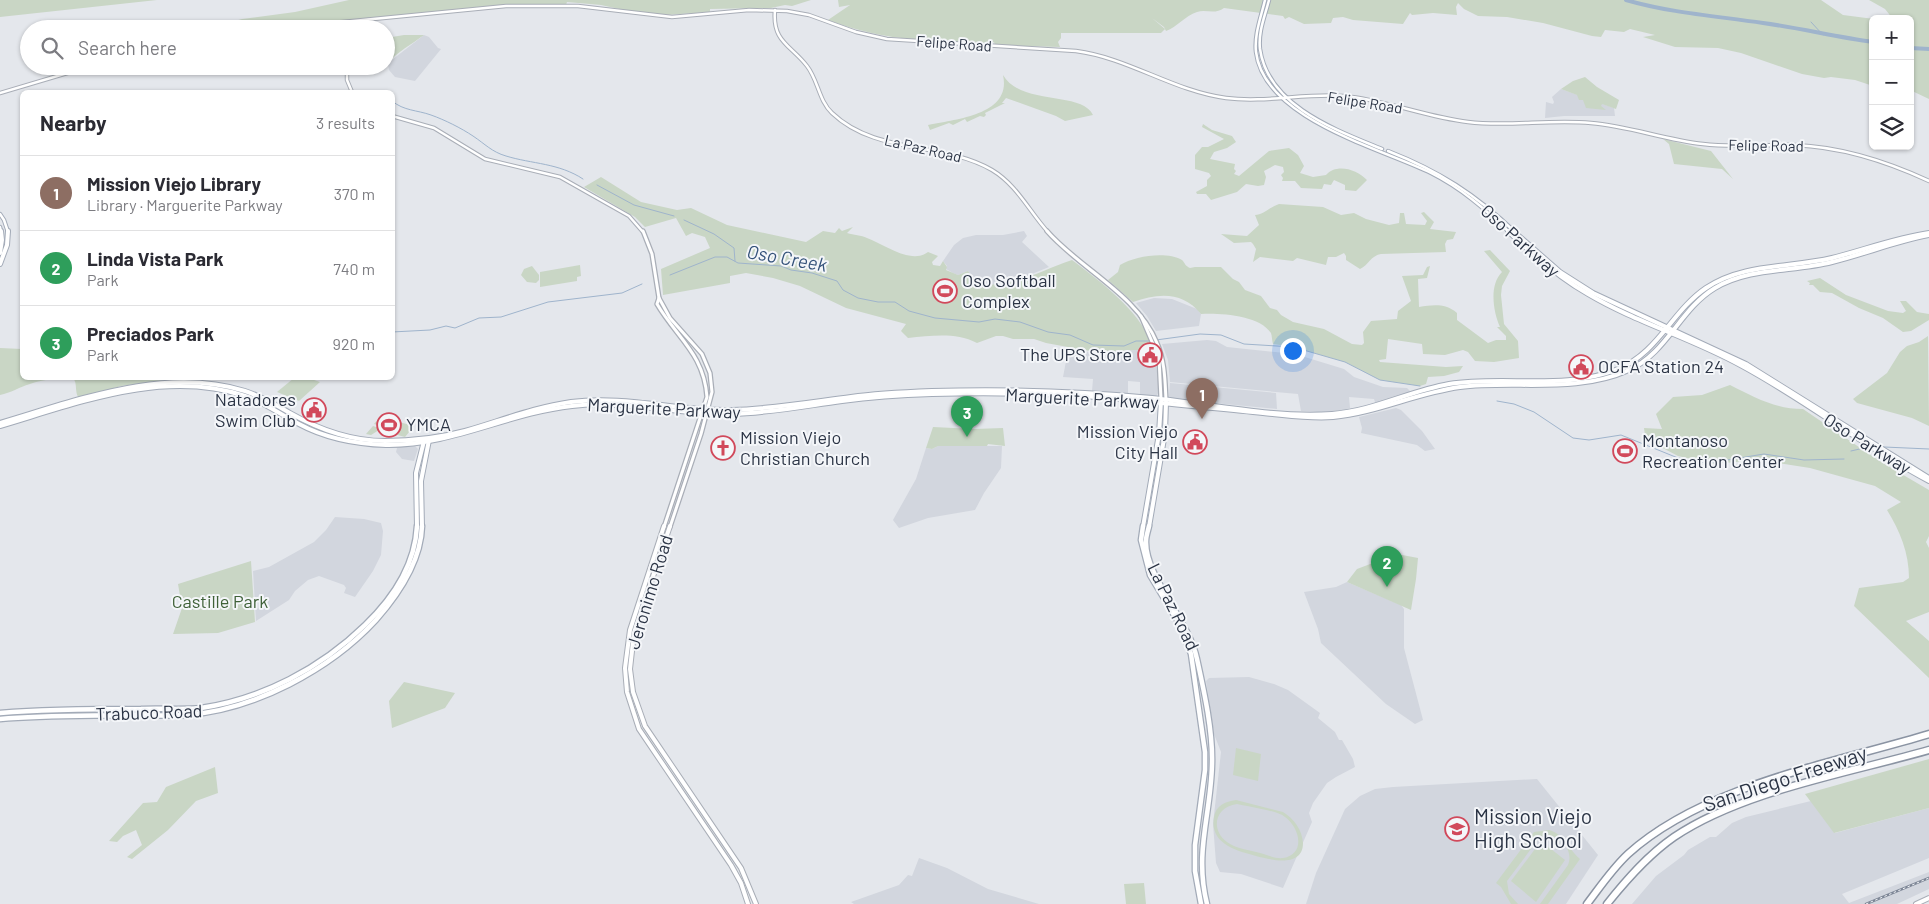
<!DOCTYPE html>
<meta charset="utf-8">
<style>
:root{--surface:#fff;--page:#f2f2f3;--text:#2b2b33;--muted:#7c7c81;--line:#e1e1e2;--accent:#0b8043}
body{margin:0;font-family:Barlow,sans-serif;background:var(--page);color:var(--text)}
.controls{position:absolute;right:15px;top:15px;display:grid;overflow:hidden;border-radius:8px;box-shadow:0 1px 4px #0004}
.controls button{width:45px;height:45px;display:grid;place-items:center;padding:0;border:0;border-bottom:1px solid var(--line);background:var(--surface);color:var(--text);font:25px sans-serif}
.you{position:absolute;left:1292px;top:350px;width:18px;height:18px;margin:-12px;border:4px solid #fff;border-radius:50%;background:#1a73e8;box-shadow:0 0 0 8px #1a73e833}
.badge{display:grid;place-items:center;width:32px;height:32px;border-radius:50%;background:var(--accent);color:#fff;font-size:16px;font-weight:700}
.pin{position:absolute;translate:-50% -41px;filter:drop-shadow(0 1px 2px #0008)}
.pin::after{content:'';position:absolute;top:26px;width:18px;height:15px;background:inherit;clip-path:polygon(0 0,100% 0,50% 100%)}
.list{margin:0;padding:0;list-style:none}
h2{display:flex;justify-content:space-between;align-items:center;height:65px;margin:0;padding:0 20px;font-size:21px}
h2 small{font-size:16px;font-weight:400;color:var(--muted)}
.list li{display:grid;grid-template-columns:32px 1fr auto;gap:15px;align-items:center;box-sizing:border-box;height:75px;padding:0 20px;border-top:1px solid var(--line)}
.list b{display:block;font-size:19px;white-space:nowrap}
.list p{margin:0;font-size:16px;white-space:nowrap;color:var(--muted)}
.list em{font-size:16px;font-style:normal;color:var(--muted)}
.icon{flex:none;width:28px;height:28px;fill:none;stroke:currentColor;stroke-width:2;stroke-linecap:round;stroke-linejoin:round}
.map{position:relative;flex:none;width:1929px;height:904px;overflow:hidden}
.search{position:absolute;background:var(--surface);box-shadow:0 1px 4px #0004;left:20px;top:20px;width:375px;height:55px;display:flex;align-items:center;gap:12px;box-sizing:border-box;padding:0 18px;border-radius:28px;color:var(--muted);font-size:19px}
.panel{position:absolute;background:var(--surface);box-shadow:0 1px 4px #0004;left:20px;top:90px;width:375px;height:290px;border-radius:8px}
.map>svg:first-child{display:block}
.built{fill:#d2d6de}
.green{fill:#c9d6c5;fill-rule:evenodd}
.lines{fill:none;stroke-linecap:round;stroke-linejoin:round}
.stream{stroke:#9fb4cc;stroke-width:1}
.river{stroke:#9fb4cc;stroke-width:4}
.secondary-far2-casing{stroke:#a9aeb7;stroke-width:4.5}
.secondary-far1-casing{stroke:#a9aeb7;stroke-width:5.5}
.secondary-casing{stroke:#a9aeb7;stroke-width:6}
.primary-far2-casing{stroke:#a3abb8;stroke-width:4.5}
.primary-far1-casing{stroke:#a3abb8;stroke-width:6}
.primary-casing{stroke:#a3abb8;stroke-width:7}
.highway-casing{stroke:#8b94a3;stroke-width:9}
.secondary-far2{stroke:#fff;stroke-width:2.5}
.secondary-far1{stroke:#fff;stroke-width:3}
.secondary{stroke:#fff;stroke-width:4}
.primary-far2{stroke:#fff;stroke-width:2.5}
.primary-far1{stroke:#fff;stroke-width:4}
.primary{stroke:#fff;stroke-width:4.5}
.highway{stroke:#fff;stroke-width:6}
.rail-casing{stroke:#7d8696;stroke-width:2.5}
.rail{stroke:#f4f6f9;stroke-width:1;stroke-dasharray:2.5;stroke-linecap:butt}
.labels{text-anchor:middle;stroke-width:4;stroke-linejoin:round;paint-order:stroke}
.far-street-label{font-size:15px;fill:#2b3445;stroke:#f4f6f9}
.street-label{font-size:18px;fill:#2b3445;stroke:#f4f6f9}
.poi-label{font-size:18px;fill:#2b3445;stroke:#f4f6f9;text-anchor:start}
.park-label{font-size:18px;fill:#3f6138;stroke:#f4f6f9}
.water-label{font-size:19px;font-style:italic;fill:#34527a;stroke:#f4f6f9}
.near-street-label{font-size:21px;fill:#2b3445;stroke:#f4f6f9}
.near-poi-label{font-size:21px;fill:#2b3445;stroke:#f4f6f9;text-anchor:start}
</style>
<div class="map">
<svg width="1929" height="904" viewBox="0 0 1929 904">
<rect width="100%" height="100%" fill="#e4e7ec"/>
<!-- built -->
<g class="built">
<path d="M424,35L429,37L438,48L441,49L415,81L395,77L389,70L388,63Z"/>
<path d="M1561,89L1614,108L1615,116H1564L1545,118L1546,102L1553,104L1554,102L1552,97Z"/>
<path d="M1024,231L1027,236L1022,242L1049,267L1027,276V278L992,285L976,283L968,271L958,275L953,273L946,269L947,266L943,261L954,245L963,238L976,235H1003Z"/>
<path d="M1154,298L1172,299L1197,309L1201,314L1199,326L1156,331L1147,316L1136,303Z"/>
<path d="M1207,340L1216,341L1227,347L1295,354L1344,369L1354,377L1383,387L1407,388L1411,392L1379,403L1375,402L1374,399L1349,397L1350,408L1346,410L1318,412L1301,411L1298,394L1170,382L1168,360L1162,344Z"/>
<path d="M1136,350L1153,352L1158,376V394L1155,397L1140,395V382L1128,381V394L1092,391L1093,379L1063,377L1068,351L1095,352Z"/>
<path d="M1170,383L1276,393L1277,409L1172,399L1169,396Z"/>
<path d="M1396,408L1401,410L1422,431L1435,449L1425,451L1417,445L1361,433L1362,428L1359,417Z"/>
<path d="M415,446L418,449L414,461L402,459L396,452L397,448Z"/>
<path d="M938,446H1002L1001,468L984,493L975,510L928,518L899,528L893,520L916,479L926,448L932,449Z"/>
<path d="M335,517L364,519L381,523L383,531L381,555L373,571L355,597L344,593L346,588L344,585L319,576L308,580L295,591L289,600L256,621L253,571L269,567L314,542L326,530Z"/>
<path d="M1347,582L1401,605L1404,609V648L1423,720L1415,724L1386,704L1321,643L1318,629L1304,592L1336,587Z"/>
<path d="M1249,677L1274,684L1288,690L1320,713L1318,718L1335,732L1339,740H1342L1353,759L1355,767L1336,777L1327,783L1313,803L1309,813L1312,822L1283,888L1241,874L1220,872L1216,863L1213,824L1221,752L1214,734L1206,681L1209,678Z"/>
<path d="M1537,779L1598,855L1566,904H1306L1316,873L1345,809L1360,796L1375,789L1393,787Z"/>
<path d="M1811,801L1835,833L1929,808V858L1842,894L1849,903L1929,872V889L1897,904H1632L1656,876L1684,855L1688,850L1710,837H1716L1732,823L1746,817Z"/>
<path d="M919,858L947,868L988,889L1039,904H854L851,902L899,885L908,875L912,876Z"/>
</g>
<!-- green -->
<g class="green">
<path d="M0,0H157L0,17Z"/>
<path d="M349,0H811L792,6L785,5L771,8L710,9V12L666,15L633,12L601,5L567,2L566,5H503L268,28L224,29L235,21L242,19L295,12Z"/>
<path d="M838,0H1821L1843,15L1874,19H1873V86L1855,80L1831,77L1824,78L1802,74L1741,53L1718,48L1675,47L1643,37L1655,35L1630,29L1624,32L1605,30L1601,37L1592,36L1543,23L1507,17L1478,16L1464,9L1458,3L1456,7L1457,15L1433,13L1412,15L1410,13L1403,24L1353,20L1343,17L1333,18L1331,23L1304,24L1289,17L1285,19L1283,16L1224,8C1215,15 1206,9 1197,12C1185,16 1177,27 1166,31L1164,27L1152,18L1165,29L1161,33H1061V38L1058,42L1060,47L995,45L994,42L990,44L949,42V40L945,41C902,40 869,35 828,20L850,5L839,7Z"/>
<path d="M1869,0H1929V99L1910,90V19H1893L1885,9Z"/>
<path d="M404,35H424C412,44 397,52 388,63H386V38Z"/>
<path d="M1003,75C1021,106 1082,91 1093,115L1065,121L1056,116L1006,98L1002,103H1005L985,113L986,115L984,117L980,116L967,122L965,119L953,125L949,123L930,130L928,125C956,119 1012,115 1003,75Z"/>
<path d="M1585,77L1597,87L1619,100L1616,109L1602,104L1601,106L1606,110L1586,108L1583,100H1579L1577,95L1561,89L1573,81Z"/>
<path d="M1203,124L1212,130L1232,136L1236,142L1227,148L1214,152L1210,159L1235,164L1234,169L1236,171L1234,174L1239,176L1269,151L1289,148L1298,155L1304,166L1300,173L1313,177L1326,175C1336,163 1357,169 1367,180L1356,191L1345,190V185L1334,180L1331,185L1324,184L1322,189L1301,188L1295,181H1282L1283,178L1281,175L1284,172L1283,167L1275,165L1264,171L1266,177L1264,185L1258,186L1246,184L1237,192L1211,200L1206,194H1197L1196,192L1207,186V180L1211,176L1209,173L1195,169V155L1202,147H1208L1224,139L1202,127Z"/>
<path d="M1663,139L1711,151L1733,179L1722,169L1674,164L1669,144Z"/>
<path d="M601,177L641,202L677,210L691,208L727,225L806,242L823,231L835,233L839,228L842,231L853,227L847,233C854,235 861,235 867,238C884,244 911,265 928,252L938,256L932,262L933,265L940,266L943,261L947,267L946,270L958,275L968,271L976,283C1010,290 1039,271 1072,260C1100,281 1147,316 1153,351L1136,350L1095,352L1046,343L1034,339H1013L1003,336H996L977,343C955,332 932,336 908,338L901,331L906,324L846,308L800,286L773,278L746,273L730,276V283L663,295L661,269L710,248L705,237L692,233L686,236L676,218L645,227L635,217L584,187Z"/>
<path d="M1279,204L1323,207L1341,215L1354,213L1366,219L1389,225L1399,223L1400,213H1404L1406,224L1425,225L1427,221L1421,213L1424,212L1434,222L1430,229L1456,232L1453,239L1447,240L1445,244L1446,252L1381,254C1370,256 1369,265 1360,269L1346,260V256L1344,253L1336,257H1328L1326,265L1297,258L1293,261L1260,257L1253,262L1256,249L1253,244L1251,242L1234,243L1221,234L1247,236L1259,225L1255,215C1263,215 1270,207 1279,204Z"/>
<path d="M1490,250L1510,271L1502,286L1501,295L1504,324L1518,341L1519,358L1494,362L1475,361L1468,352L1463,350L1445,355L1423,354L1422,344L1388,339L1386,359L1379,360L1380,362L1446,367L1463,366L1459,372L1444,376L1428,377L1426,384L1420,386L1380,380L1345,362L1293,347L1273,344C1272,341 1272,336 1271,333C1259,315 1220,313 1201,314C1183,291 1158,293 1133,302L1108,280L1118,272L1120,265C1135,256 1166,251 1182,260C1185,263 1185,266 1190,268L1195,267H1221L1233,279L1239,282L1245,290L1261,296L1270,308L1277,310L1281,315L1293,322L1324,329L1352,344L1362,345L1364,343L1363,332L1371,321L1397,319L1398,311L1411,301L1402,276L1423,275L1427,267L1430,266L1427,278L1418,279L1419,307C1433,305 1445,303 1457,313V320L1488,343L1496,340H1506V336L1497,327H1500C1493,311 1489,285 1502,272L1484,251Z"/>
<path d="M580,265L581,276L577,277V281L540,287V272Z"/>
<path d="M532,266L539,275V280L536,283L527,282L521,275L524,269Z"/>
<path d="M1820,278L1846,295L1888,311L1903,313L1906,311L1900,301H1906L1917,312L1929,314V320L1911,331L1903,332L1883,318L1859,308L1832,293L1820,292L1813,285H1809L1810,283L1807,281Z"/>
<path d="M1928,336L1929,426L1912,418L1857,403L1853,399L1887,373L1900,352L1907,346L1919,342Z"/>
<path d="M0,348L22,349V378H179L121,386L79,398C74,392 78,384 73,378C58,378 44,379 30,384C19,387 11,393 0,395Z"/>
<path d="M294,378H308L320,382L299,401L277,392Z"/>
<path d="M1730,385C1754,397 1775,409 1803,409L1881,462L1929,490V536L1926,542L1929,548V612L1906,621L1929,641V678L1854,606L1859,588L1903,582L1909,578C1909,553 1900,531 1887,510L1901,502L1875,486L1810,468L1759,460L1713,464L1678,456L1653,443L1645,435L1644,428L1662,429L1656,414L1673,397L1702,395Z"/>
<path d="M380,417L414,426L405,437L379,430L371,435L366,434L373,426L379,428V429L381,426L374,424Z"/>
<path d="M933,427L974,429L1003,428L1005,446L988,444L987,446H938L932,449L926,448Z"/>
<path d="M1397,554L1418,558L1416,579L1411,610L1347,582L1357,569L1386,558H1396Z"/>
<path d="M251,561L255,622L218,633L173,634L182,608L178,584Z"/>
<path d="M404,682L455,693L445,708L392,728L389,701Z"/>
<path d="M1236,748L1261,754L1258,781L1233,775Z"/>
<path d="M1929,759V808L1834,833L1805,794Z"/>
<path d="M215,767L218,793L196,801L168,830L132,859L127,857L142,845L136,830L123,836L117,842L109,841L143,803L157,802L166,787Z"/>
<path d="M1236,800L1283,812C1294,819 1302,829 1303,843C1303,868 1271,860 1256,856C1237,851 1209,844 1214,817C1216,805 1225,802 1236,800ZM1237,804C1249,807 1276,810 1285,817C1300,828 1306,854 1283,858C1276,859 1267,855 1260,853C1250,850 1236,849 1227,842C1210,829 1215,807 1237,804Z"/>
<path d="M1549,830C1566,835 1568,849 1580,859L1548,904H1540L1568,865C1575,848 1556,831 1540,837L1507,881L1509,894L1518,904H1511L1501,887L1496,883L1534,832Z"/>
<path d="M1541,841L1565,860L1536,902L1511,881Z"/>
<path d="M1144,883L1146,904H1126L1124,884Z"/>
</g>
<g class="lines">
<!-- stream -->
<g class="stream">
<path d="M1811,22L1823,35"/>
<path d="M392,101C404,111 417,110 431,115C445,120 461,128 473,136C485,144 492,152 506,156C532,164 559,163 583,179"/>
<path d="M597,185L634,205L674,216"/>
<path d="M684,220L714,234L734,248L735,261"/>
<path d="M670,275L715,257H727L738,263L781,266L791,270L812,273L837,281L843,290L858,298L878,302H895L909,311L935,318L979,322L995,319L1020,322L1048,332L1070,335L1093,345L1124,346L1136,341H1150"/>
<path d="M392,332L430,330L446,326L455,328L479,318L501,317L548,302L622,293L642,284"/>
<path d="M1156,340L1200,334L1221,335L1244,344L1293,347L1345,362L1380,380L1420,386"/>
<path d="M1497,401L1514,404L1534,412L1573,438L1589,440L1621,435L1678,458L1709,463L1764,454L1804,460L1844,459"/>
<path d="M1884,447L1929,449"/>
<path d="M1851,451L1864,448"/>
</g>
<!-- river -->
<g class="river">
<path d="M1626,0C1671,13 1716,16 1763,23C1800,28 1836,37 1873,42"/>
<path d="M1910,48L1929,49"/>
</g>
<!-- secondary-far2 casing -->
<g class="secondary-far2-casing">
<g id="secondary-far2">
<path d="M775,10C772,42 791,45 807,66C818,80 819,101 832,113C876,155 942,141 992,170C1017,185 1029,211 1048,232"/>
<path d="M271,29L506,6H578L672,17L749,10L787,11L809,15L856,32L887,39L1076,51C1129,58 1173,91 1226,98C1265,103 1305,93 1344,96C1386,100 1426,117 1468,122C1509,127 1550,119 1591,123C1629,126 1665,140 1703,144C1733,148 1764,144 1795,145C1842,147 1886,161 1929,181"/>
<path d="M365,29L368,20"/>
<path d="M347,66V80L352,92"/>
<path d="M0,93L91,66"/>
<path d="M392,116L434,128L485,159L560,177L629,216L643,232"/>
</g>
</g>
<!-- secondary-far1 casing -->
<g class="secondary-far1-casing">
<g id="secondary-far1">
<path d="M643,231L652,254L659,298L657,304C677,338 704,354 707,397L664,527"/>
<path d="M1047,231C1080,269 1137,294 1157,343C1165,361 1165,381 1166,400"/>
<path d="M659,298L670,318L702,354L710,373L712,392L701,434L670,527"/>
<path d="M1141,316L1159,358L1161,399"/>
</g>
</g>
<!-- secondary casing -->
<g class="secondary-casing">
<g id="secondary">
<path d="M664,526L630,630L625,668L627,692L639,729L731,865L741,883L748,904"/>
<path d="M670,526L634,633L630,669L633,692L645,726L741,868L756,904"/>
<path d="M1916,904L1929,898"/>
</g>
</g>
<!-- primary-far2 casing -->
<g class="primary-far2-casing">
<g id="primary-far2">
<path d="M1265,0C1261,17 1254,35 1256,52C1264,119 1380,148 1431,173C1461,188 1485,209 1509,232"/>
<path d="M1269,0C1265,16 1258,32 1260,49C1268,106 1336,130 1382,149"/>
<path d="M1388,151C1439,171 1475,194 1515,232"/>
<path d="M0,214L4,220L8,232"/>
<path d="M0,227L1,232"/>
</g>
</g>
<!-- primary-far1 casing -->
<g class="primary-far1-casing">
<g id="primary-far1">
<path d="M1508,231C1533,255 1558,277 1588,294C1637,323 1692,338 1742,366C1807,401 1864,447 1929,481"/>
<path d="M1513,231L1560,272L1593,293L1746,364L1929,478"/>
<path d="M0,253L2,240L1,231"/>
<path d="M0,264L7,245L8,231"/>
<path d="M0,423C78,400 164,366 245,391C261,396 276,405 290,413C320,430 350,441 385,441C412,441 439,438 465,431C500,421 535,407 571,402C625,395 678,411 732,410C772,409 812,402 851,397C878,393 905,392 932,391C1005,389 1079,391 1152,398C1212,404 1272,418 1332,414C1373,411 1409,391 1449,384C1505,375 1564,391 1618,369C1658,353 1672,311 1706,288C1743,263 1790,268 1832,258C1864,250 1895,238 1929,233"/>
<path d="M0,426C78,403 163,369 245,396C264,402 281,415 299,424C325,438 356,444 386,445C451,446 508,413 572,406C626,400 678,415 732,414C769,413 805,406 842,401C872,397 902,395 932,394C1006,392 1079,394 1153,402C1189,406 1226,409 1263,413C1286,415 1309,419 1333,417C1376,413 1416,393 1460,387C1516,380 1576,394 1629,370C1667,353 1680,309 1715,288C1750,267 1794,272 1832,262C1865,254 1896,241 1929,235"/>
<path d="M417,527L416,473L424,441"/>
<path d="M422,527L421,481L429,440"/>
<path d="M1143,527L1159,434L1161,401"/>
<path d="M1149,527L1165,433L1166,402"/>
</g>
</g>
<!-- primary casing -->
<g class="primary-casing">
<g id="primary">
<path d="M1143,526L1141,540L1150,575L1180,625L1191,654L1205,752V770L1195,845V871L1201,904"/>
<path d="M1149,526C1148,531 1146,536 1146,541C1145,577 1189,620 1197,659C1204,691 1213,731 1212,764C1211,815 1194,852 1207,904"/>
<path d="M0,713C47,709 94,709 141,709C160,708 182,710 201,708C262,699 321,668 365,625C392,599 415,565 417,526"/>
<path d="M0,719C44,715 89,716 133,715C151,715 169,716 186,715C254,710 330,670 376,620C399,594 421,561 422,526"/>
</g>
</g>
<!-- highway casing -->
<g class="highway-casing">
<g id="highway">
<path d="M1587,904C1600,887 1612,869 1628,854C1703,786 1833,763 1929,734"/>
<path d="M1607,904C1627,879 1648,855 1674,837C1742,791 1849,773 1929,750"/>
</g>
</g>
<!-- secondary-far2 -->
<use href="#secondary-far2" class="secondary-far2"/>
<!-- secondary-far1 -->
<use href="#secondary-far1" class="secondary-far1"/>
<!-- secondary -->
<use href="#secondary" class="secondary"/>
<!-- primary-far2 -->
<use href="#primary-far2" class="primary-far2"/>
<!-- primary-far1 -->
<use href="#primary-far1" class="primary-far1"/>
<!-- primary -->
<use href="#primary" class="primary"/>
<!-- highway -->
<use href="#highway" class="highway"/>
<!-- rail casing -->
<g class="rail-casing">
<path id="rail" d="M1866,904L1929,878"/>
</g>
<!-- rail -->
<use href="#rail" class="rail"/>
</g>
<!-- icons -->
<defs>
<g id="stadium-ring" transform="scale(1.25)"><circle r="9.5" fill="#f4f6f9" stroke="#d1495b" stroke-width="1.5"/><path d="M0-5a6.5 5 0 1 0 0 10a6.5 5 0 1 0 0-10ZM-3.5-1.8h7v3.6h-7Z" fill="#d1495b"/></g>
<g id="civic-ring" transform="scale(1.25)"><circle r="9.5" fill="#f4f6f9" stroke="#d1495b" stroke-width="1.5"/><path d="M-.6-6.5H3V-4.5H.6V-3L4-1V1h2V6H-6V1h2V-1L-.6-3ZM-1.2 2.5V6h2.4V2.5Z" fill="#d1495b"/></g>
<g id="church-ring" transform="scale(1.25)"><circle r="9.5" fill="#f4f6f9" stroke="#d1495b" stroke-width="1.5"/><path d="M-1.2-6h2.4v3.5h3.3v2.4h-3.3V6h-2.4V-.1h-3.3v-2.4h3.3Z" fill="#d1495b"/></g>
<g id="school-ring" transform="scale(1.25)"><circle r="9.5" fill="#f4f6f9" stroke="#d1495b" stroke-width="1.5"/><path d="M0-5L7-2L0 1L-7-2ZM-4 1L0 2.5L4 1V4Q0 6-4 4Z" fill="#d1495b"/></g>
</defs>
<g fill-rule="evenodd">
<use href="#stadium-ring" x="945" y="291"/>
<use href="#civic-ring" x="1150" y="355"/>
<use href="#civic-ring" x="1581" y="367"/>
<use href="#civic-ring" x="314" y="410"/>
<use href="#stadium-ring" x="389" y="425"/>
<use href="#civic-ring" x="1195" y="442"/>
<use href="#church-ring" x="723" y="448"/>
<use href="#stadium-ring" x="1625" y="451"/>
<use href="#school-ring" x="1457" y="829"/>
</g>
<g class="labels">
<!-- far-street labels -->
<g class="far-street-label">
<text transform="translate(954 44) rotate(4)" y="5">Felipe Road</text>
<text transform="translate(1365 103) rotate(9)" y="5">Felipe Road</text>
<text transform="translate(1766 146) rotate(1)" y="5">Felipe Road</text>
<text transform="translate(923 149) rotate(13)" y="5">La Paz Road</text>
</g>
<!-- street labels -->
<g class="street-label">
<text transform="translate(1520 241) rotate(42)" y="6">Oso Parkway</text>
<text transform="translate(1082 399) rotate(3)" y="6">Marguerite Parkway</text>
<text transform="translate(664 409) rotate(3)" y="6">Marguerite Parkway</text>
<text transform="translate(1867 444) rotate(32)" y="6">Oso Parkway</text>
<text transform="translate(650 592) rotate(-73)" y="6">Jeronimo Road</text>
<text transform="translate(1173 607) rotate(64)" y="6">La Paz Road</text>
<text transform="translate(149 713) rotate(-2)" y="6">Trabuco Road</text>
</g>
<!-- poi labels -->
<g class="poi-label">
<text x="962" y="287">Oso Softball<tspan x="962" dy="21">Complex</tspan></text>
<text x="1132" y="361" text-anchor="end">The UPS Store</text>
<text x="1598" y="373">OCFA Station 24</text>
<text x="296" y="406" text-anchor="end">Natadores<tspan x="296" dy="21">Swim Club</tspan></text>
<text x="406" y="431">YMCA</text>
<text x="1178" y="438" text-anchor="end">Mission Viejo<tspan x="1178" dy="21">City Hall</tspan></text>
<text x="740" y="444">Mission Viejo<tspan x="740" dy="21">Christian Church</tspan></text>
<text x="1642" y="447">Montanoso<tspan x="1642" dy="21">Recreation Center</tspan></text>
</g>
<!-- park labels -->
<g class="park-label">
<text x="220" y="608">Castille Park</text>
</g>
<!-- water labels -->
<g class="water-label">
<text transform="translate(787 258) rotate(10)" y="7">Oso Creek</text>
</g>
<!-- near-street labels -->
<g class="near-street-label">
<text transform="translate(1785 779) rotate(-18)" y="7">San Diego Freeway</text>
</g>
<!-- near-poi labels -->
<g class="near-poi-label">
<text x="1474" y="824">Mission Viejo<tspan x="1474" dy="24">High School</tspan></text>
</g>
</g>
</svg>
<div class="controls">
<button>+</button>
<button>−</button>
<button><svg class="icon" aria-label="layers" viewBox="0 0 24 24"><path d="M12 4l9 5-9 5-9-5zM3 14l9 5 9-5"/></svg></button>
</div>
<div class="you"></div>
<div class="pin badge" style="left:1202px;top:419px;background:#8d6e63">1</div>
<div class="pin badge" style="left:1387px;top:587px;background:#2e9e5b">2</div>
<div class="pin badge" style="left:967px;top:437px;background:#2e9e5b">3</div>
<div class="search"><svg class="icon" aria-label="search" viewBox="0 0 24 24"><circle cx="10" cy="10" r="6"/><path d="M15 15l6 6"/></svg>Search here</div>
<section class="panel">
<h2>Nearby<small>3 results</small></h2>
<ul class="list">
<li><span class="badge" style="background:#8d6e63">1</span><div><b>Mission Viejo Library</b><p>Library · Marguerite Parkway</p></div><em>370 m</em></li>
<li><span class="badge" style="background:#2e9e5b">2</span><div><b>Linda Vista Park</b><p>Park</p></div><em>740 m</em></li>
<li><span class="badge" style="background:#2e9e5b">3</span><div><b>Preciados Park</b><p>Park</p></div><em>920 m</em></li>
</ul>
</section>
</div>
